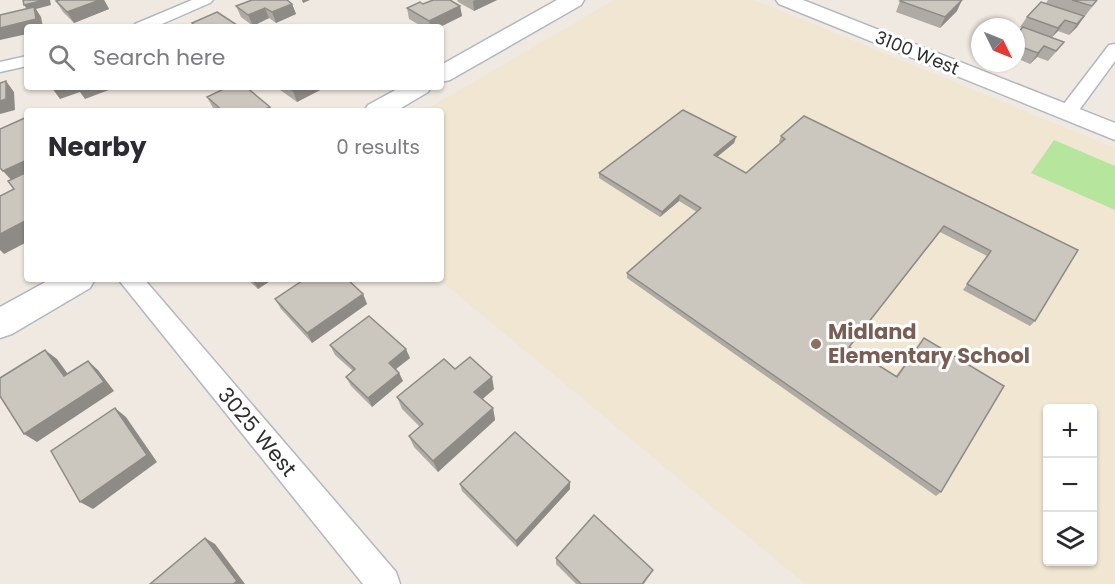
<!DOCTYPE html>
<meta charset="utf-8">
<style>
:root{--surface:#fff;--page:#f2f2f3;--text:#2b2b33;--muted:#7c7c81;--line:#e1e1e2}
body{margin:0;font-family:Poppins,sans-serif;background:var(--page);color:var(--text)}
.controls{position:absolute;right:18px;bottom:18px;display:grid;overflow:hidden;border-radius:6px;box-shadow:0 2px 4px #0004}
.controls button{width:54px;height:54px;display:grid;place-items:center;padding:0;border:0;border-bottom:2px solid var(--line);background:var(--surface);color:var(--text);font:30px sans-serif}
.compass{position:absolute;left:971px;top:18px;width:54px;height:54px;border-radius:50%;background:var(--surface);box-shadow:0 2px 4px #0004;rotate:133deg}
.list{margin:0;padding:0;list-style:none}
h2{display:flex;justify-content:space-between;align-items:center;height:78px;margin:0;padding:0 24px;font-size:26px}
h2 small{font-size:20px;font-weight:400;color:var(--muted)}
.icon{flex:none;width:33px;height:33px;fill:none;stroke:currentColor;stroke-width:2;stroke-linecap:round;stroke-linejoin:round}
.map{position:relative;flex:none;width:1115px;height:584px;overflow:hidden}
.search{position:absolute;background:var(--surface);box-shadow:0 2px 4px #0004;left:24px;top:24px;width:420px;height:66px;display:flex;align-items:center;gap:15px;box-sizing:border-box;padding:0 21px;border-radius:6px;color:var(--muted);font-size:22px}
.panel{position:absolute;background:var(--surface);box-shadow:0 2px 4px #0004;left:24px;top:108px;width:420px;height:174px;border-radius:6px}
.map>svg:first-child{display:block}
.education{fill:#f0e6d1;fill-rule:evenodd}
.green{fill:#b6e59e}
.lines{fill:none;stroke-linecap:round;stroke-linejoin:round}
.minor-casing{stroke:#b4b7c1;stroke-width:3}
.tertiary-casing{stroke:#b4b7c1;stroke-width:3}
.secondary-casing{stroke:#b4b7c1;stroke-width:3}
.minor{fill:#fff;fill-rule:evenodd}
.tertiary{fill:#fff;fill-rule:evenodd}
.secondary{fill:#fff;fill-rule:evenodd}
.wall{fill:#afaba4}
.shaded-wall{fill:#8e8b86}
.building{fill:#cbc7bf;stroke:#8e8b86;stroke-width:1.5}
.education-dot{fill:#8d6e63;stroke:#fff;stroke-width:2}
.labels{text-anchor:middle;stroke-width:6;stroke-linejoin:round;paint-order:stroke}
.far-street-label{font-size:18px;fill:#2e2e2e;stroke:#fff}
.education-label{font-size:21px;font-weight:bold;fill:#785e54;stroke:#fff;text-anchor:start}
.street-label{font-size:21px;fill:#2e2e2e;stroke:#fff}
</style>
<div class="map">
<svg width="1115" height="584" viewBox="0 0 1115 584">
<rect width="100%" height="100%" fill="#efe9e1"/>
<!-- education -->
<path class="education" d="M614,0H754L1115,148V584H805L439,279L441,111H424ZM1048,408H1092V562H1048Z"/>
<!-- green -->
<path class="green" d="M1054,140L1115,166V210L1031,173Z"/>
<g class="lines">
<!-- minor casing -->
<g class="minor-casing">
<g id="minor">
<path d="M192,0H213L210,3L155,27H133L135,24Z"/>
<path d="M1115,44V61L1074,117H1060L1058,113L1060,109L1109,45Z"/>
<path d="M27,56V66L0,72V62Z"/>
<path d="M118,279H144L396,572L400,584H363Z"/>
</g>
</g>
<!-- tertiary casing -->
<g class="tertiary-casing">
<path id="tertiary" d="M776,0H803L1115,123V140L779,4Z"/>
</g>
<!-- secondary casing -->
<g class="secondary-casing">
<g id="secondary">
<path d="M557,0H584L581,5L450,80L441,82V65Z"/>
<path d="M401,87H431L428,92L396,111H364L368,105Z"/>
<path d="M51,279H95L90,288L12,334L0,338V307Z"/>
</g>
</g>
<!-- minor -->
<use href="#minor" class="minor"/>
<!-- tertiary -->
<use href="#tertiary" class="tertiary"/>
<!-- secondary -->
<use href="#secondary" class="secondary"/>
</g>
<!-- wall -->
<g class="wall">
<path d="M60,0H104L109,9L74,23L63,12L56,1Z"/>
<path d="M457,0H497L474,11L458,2Z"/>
<path d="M1048,0H1097L1077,27L1069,35L1058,31L1052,37L1056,52L1048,61L1037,57L1030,64L1016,58V35L1022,28L1020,27L1027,17L1046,3Z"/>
<path d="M900,1L957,11L940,28L896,12Z"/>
<path d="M292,4L296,14L276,23L269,18L253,26L241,17L236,6Z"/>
<path d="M423,4L460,6L462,16L440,27H423L409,19L407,8Z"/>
<path d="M276,87H321L322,89L297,102Z"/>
<path d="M207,97L270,107L272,111H217L213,108Z"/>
<path d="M781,136L1078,250L1035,321L1030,326L963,290L987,256L940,232L850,347L896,376L924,338L941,492L936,496L627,278V273L697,212L679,201L660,217L599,178V173L736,137L734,143L717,157L746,173L781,143L779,142Z"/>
<path d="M247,279H273L258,289Z"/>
<path d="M363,294L367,304L312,343L281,309L275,299Z"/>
<path d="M330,345L410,358L396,369L399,373L403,381L372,407L351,386L346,377L353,371L335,355Z"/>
<path d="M455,369L494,389L482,399L493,408L495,420L438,472L414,447L409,436L420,427L402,409L397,397Z"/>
<path d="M570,482V489L517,547L462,491L460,484Z"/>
<path d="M556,558L653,570L644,584H576L556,564Z"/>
</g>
<!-- shaded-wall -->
<g class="shaded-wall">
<path d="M45,0H50L51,5L36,9L41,17L43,27H27V34L0,40V28L28,11L24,5Z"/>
<path d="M100,0H104L109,9L74,23L67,12Z"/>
<path d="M302,0H310L303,3Z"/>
<path d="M475,0H497L474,11L473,1Z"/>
<path d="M962,0L957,11L940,28L945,17Z"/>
<path d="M292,4L296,14L276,23L272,12Z"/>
<path d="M460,6L462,16L440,27H430L429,21Z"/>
<path d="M265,8L269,18L253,26L248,15Z"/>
<path d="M1084,16L1077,27L1069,35L1077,24Z"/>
<path d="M1065,20L1058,31L1051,38L1058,28Z"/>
<path d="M1044,46L1037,57L1030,64L1038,53Z"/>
<path d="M6,81L14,92L15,110L0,114V101Z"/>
<path d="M56,87H114V88L85,99L80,92L60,99L52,88Z"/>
<path d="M301,87H321L322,89L297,102L293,91Z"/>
<path d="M270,107L272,111H261Z"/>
<path d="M736,137L734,143L712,161L714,155Z"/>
<path d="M27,160V175L13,182L3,171Z"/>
<path d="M680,195L679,201L660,217L662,212Z"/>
<path d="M27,220V242L4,254L0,250V234Z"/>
<path d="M252,279H273L258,289Z"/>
<path d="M363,294L367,304L312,343L307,333Z"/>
<path d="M406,349L410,358L392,372L389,363Z"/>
<path d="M45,350L57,359L76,385L64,376Z"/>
<path d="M88,361L98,370L114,391L37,442L24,434Z"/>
<path d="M399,373L403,381L372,407L368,398Z"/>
<path d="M492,377L494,389L477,404L474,392Z"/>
<path d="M115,408L126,417L157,462L93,509L80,502Z"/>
<path d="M493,408L495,420L438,472L433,461Z"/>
<path d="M570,482V489L517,547L516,541Z"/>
<path d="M205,538L215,544L245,584H233Z"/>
</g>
<!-- building -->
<g class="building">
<path d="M23,0H45L24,5Z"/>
<path d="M60,0H100L67,12L56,1Z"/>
<path d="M252,0H287L292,4L272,12L265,8L248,15L236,6Z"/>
<path d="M433,0H450L460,6L429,21L407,8L420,2L423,4Z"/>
<path d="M902,0H962L945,17L900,1Z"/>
<path d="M1072,0H1097L1092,6Z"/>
<path d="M1041,2L1084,16L1077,24L1065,20L1058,28L1027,17Z"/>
<path d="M34,7L36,19L0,28V15Z"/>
<path d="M217,12L240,27H197L192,23Z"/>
<path d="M1023,27L1064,42L1056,51L1044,46L1038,53L1016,45V35Z"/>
<path d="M6,81V99L0,101V83Z"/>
<path d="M228,87H246L270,107L261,111H223L207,97Z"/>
<path d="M287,87H301L293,91Z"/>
<path d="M683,110L736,137L714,155L746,173L785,139L781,136L804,116L1078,250L1035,321L967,284L991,251L944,226L849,347L897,377L924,338L1004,386L941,492L627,273L701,208L680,195L662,212L599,173Z"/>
<path d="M27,117V160L3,171L0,168V129Z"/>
<path d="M27,172V220L0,234V196L14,189L8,181Z"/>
<path d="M305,279H347L363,294L307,333L275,299Z"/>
<path d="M369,316L406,349L389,363L399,373L368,398L346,377L355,369L330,345Z"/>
<path d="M45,350L64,376L88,361L104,382L24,434L0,396V378Z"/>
<path d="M470,357L492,377L474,392L493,408L433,461L409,436L423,424L397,397L444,359L455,369Z"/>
<path d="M115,408L147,455L80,502L51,451Z"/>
<path d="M515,432L570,482L516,541L460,484Z"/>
<path d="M594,515L653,570L642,584H581L556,558Z"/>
<path d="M205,538L237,581L233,584H150Z"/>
</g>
<!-- markers -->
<circle class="education-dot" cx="816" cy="344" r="6"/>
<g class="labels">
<!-- far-street labels -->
<g class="far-street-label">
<text transform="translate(917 53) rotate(22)" y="6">3100 West</text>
</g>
<!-- education labels -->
<g class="education-label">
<text x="828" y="339">Midland<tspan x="828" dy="24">Elementary School</tspan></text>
</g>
<!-- street labels -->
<g class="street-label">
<text transform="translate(257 432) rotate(50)" y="7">3025 West</text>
</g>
</g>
</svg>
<div class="controls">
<button>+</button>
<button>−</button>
<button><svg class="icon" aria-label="layers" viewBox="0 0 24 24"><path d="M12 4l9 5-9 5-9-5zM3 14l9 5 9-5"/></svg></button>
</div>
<svg class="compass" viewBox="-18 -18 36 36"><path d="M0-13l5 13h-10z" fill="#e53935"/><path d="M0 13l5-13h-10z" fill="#7c7c81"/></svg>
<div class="search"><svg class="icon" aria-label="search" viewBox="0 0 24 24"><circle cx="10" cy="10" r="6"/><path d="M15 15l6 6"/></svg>Search here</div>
<section class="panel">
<h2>Nearby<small>0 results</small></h2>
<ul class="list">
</ul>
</section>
</div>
